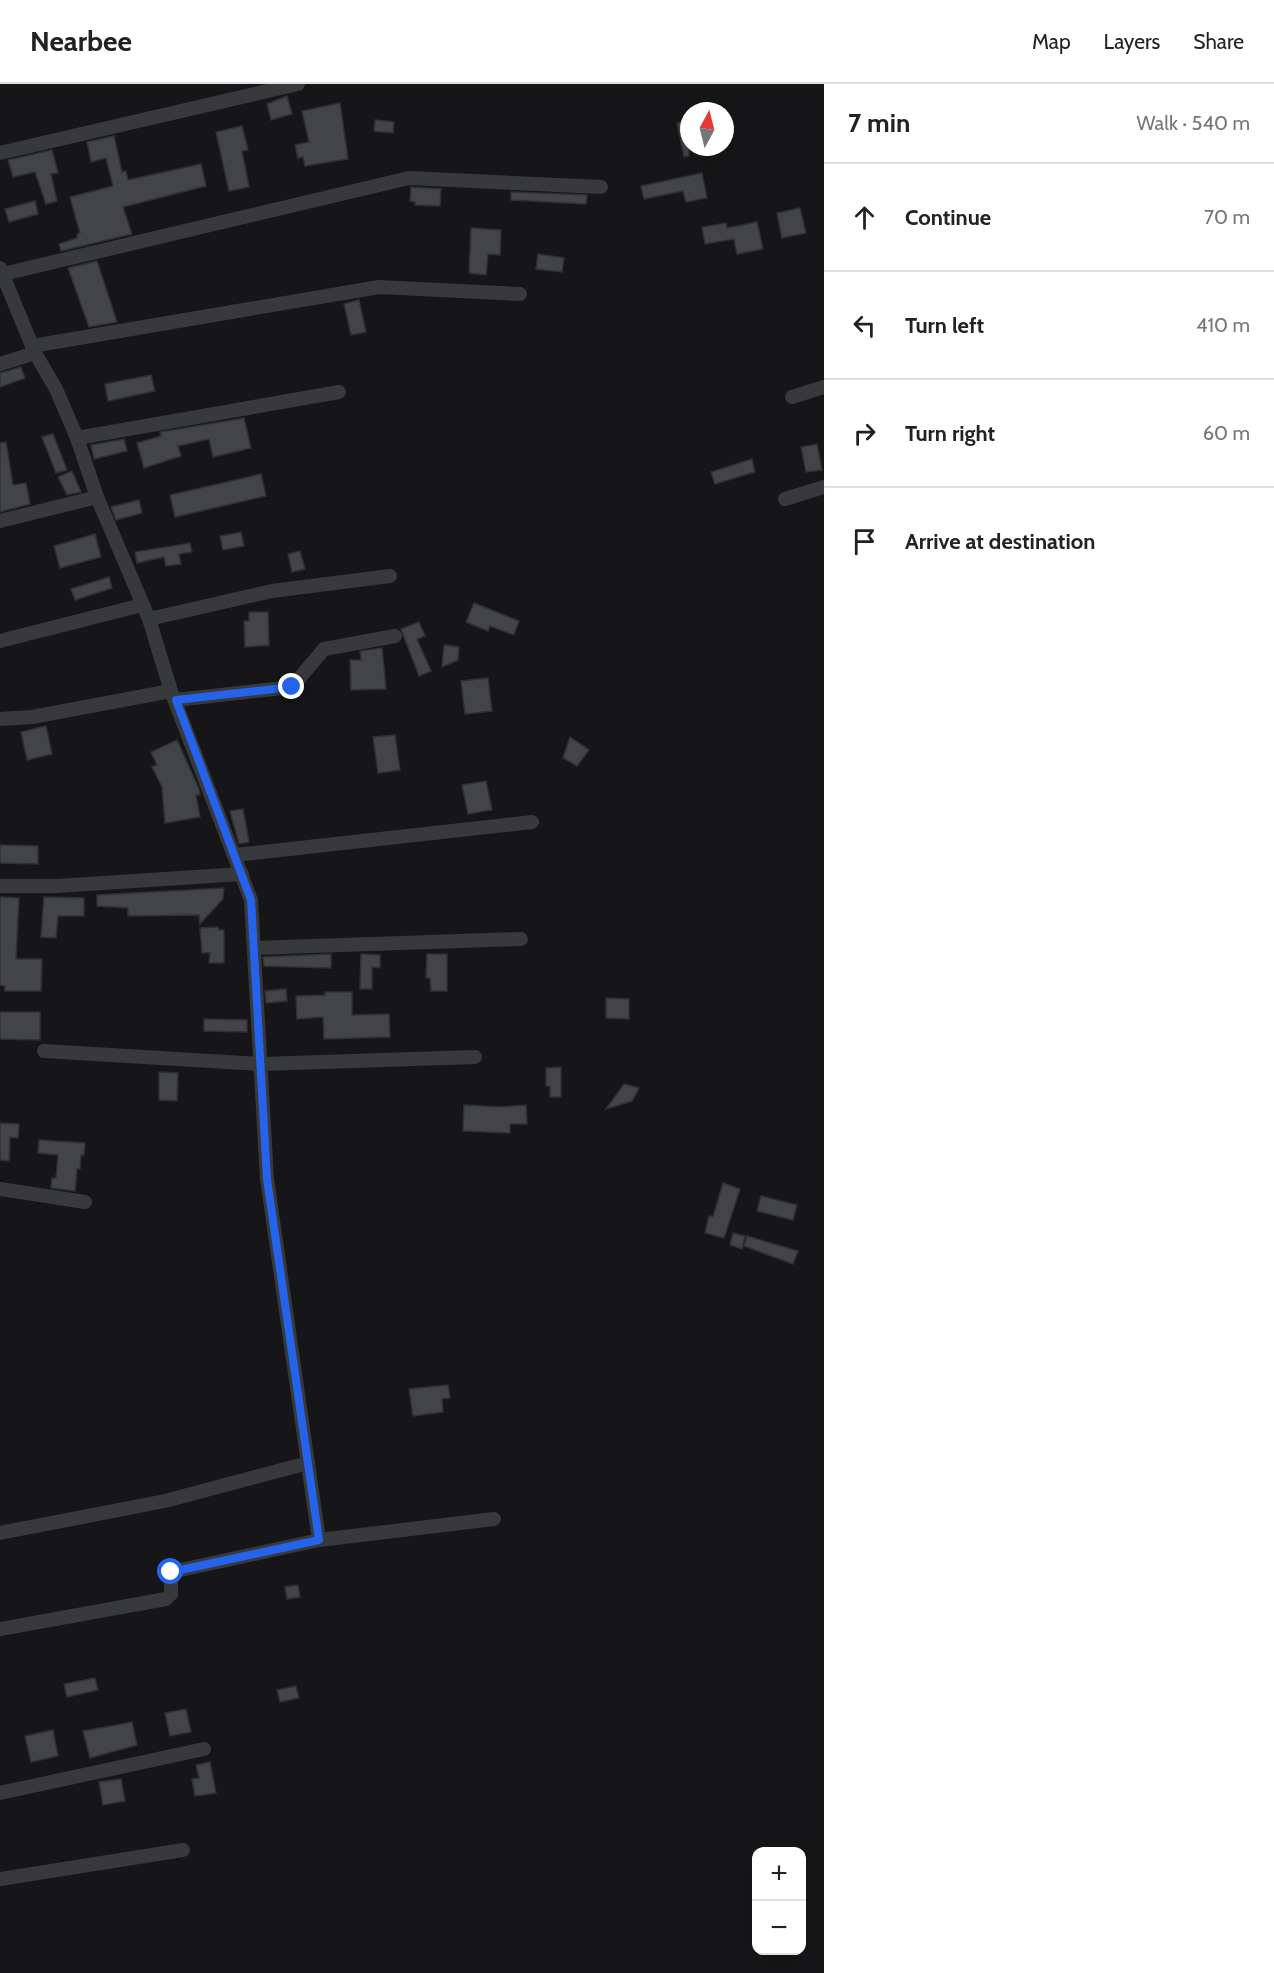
<!DOCTYPE html>
<meta charset="utf-8">
<style>
:root{--surface:#fff;--page:#f6f6f6;--text:#222;--muted:#767676;--line:#e0e0e0}
body{margin:0;font-family:Cabin,sans-serif;background:var(--page);color:var(--text)}
.controls{position:absolute;right:18px;bottom:18px;display:grid;overflow:hidden;border-radius:12px;box-shadow:0 6px 24px #0002}
.controls button{width:54px;height:54px;display:grid;place-items:center;padding:0;border:0;border-bottom:2px solid var(--line);background:var(--surface);color:var(--text);font:30px sans-serif}
.compass{position:absolute;left:680px;top:18px;width:54px;height:54px;border-radius:50%;background:var(--surface);box-shadow:0 6px 24px #0002;rotate:7deg}
.stop{position:absolute;width:18px;height:18px;margin:-14px;border:4px solid #2563eb;border-radius:50%;background:#fff}
.stop.end{background:#2563eb;border-color:#fff;box-shadow:0 2px 6px #0008}
.list{margin:0;padding:0;list-style:none}
h2{display:flex;justify-content:space-between;align-items:center;height:78px;margin:0;padding:0 24px;font-size:26px}
h2 small{font-size:20px;font-weight:400;color:var(--muted)}
.list li{display:grid;grid-template-columns:39px 1fr auto;gap:18px;align-items:center;box-sizing:border-box;height:108px;padding:0 24px;border-top:2px solid var(--line)}
.list b{display:block;font-size:22px;white-space:nowrap}
.list em{font-size:20px;font-style:normal;color:var(--muted)}
.icon{flex:none;width:33px;height:33px;fill:none;stroke:currentColor;stroke-width:2;stroke-linecap:round;stroke-linejoin:round}
.map{position:relative;flex:none;width:824px;height:1889px;overflow:hidden}
header{display:flex;align-items:center;gap:36px;box-sizing:border-box;height:84px;padding:0 30px;background:var(--surface);border-bottom:2px solid var(--line)}
header strong{font-size:28px}
nav{display:flex;gap:33px;margin-inline-start:auto;font-size:21px}
main{display:flex}
aside{flex:1;background:var(--surface)}
.map>svg:first-child{display:block}
.building{fill:#434448;stroke:#303134;stroke-width:1.5}
.lines{fill:none;stroke-linecap:round;stroke-linejoin:round}
.street{stroke:#37393d;stroke-width:14}
.route{stroke:#2563eb;stroke-width:8}
</style>
<header>
<strong>Nearbee</strong>
<nav><a>Map</a><a>Layers</a><a>Share</a></nav>
</header>
<main>
<div class="map">
<svg width="824" height="1889" viewBox="0 0 824 1889">
<rect width="100%" height="100%" fill="#161618"/>
<!-- building -->
<g class="building">
<path d="M287,12L292,30L271,36L267,20Z"/>
<path d="M340,19L348,75L305,82L303,73L298,74L295,61L309,58L302,27Z"/>
<path d="M375,36L394,38L393,49L374,47Z"/>
<path d="M689,37V72L684,73L677,39Z"/>
<path d="M242,42L248,66L242,67L249,103L229,107L216,48Z"/>
<path d="M114,52L122,88L126,87L128,96L201,80L206,102L123,123L132,150L61,167L59,160L77,154V150L80,149L70,113L113,102L106,74L91,78L87,58Z"/>
<path d="M52,66L58,89L51,90L57,117L46,120L35,88L13,93L8,76Z"/>
<path d="M702,89L707,114L686,118L683,107L644,115L641,102Z"/>
<path d="M411,103L441,105L440,122L415,121V118L410,117Z"/>
<path d="M511,108L587,111L586,120L511,116Z"/>
<path d="M35,117L38,130L9,138L5,125Z"/>
<path d="M800,124L806,149L782,154L777,129Z"/>
<path d="M757,138L763,165L737,170L734,155L705,160L702,143L726,139L727,144Z"/>
<path d="M471,144L501,146L500,171L488,170L486,191L469,189Z"/>
<path d="M538,170L564,174L562,188L536,185Z"/>
<path d="M97,177L117,238L89,243L68,184Z"/>
<path d="M359,216L366,248L351,251L344,220Z"/>
<path d="M21,283L25,294L0,303V289Z"/>
<path d="M151,291L155,307L108,317L105,300Z"/>
<path d="M244,334L251,364L213,373L209,355L178,362L181,372L144,384L137,359L161,352L160,348Z"/>
<path d="M53,350L67,386L56,389L42,353Z"/>
<path d="M124,355L127,367L94,375L91,361Z"/>
<path d="M6,358L13,401L26,399L30,420L0,428V359Z"/>
<path d="M817,360L822,386L806,388L801,363Z"/>
<path d="M752,375L755,388L715,400L711,388Z"/>
<path d="M72,387L81,408L67,411L58,393Z"/>
<path d="M261,390L266,412L175,433L170,411Z"/>
<path d="M139,416L142,429L116,436L111,423Z"/>
<path d="M241,448L244,462L223,466L220,452Z"/>
<path d="M95,450L101,473L60,484L54,462Z"/>
<path d="M190,459L192,468L179,470L181,480L166,482L164,473L137,479L135,468Z"/>
<path d="M300,467L305,485L292,488L288,470Z"/>
<path d="M109,493L112,504L75,516L71,505Z"/>
<path d="M474,519L519,537L514,551L490,542L488,547L466,538Z"/>
<path d="M249,528H268L269,561L245,563L244,537H249Z"/>
<path d="M419,538L425,552L417,555L431,587L419,592L401,545Z"/>
<path d="M444,561L459,563L458,576L442,583Z"/>
<path d="M382,564L386,605L351,606L350,576H361L360,567Z"/>
<path d="M488,594L492,627L465,630L461,597Z"/>
<path d="M46,642L52,670L27,676L21,648Z"/>
<path d="M395,651L400,686L378,689L373,653Z"/>
<path d="M570,653L589,666L577,682L563,674Z"/>
<path d="M177,656L199,705L200,711H196L200,733L165,739L162,703L152,683L157,681L151,668Z"/>
<path d="M486,697L492,726L468,730L462,701Z"/>
<path d="M243,725L249,758L239,760L230,727Z"/>
<path d="M0,761L38,762V780L0,779Z"/>
<path d="M224,804L223,815L200,840L199,831L128,832V824L97,822V811Z"/>
<path d="M0,813L19,814L16,875H42L41,907H5V902L0,901Z"/>
<path d="M44,813L84,814V832H58L56,854L41,853Z"/>
<path d="M218,843L219,846H224V879H209L210,869H202L200,844Z"/>
<path d="M331,870V884L264,882L263,873Z"/>
<path d="M361,870L380,871V884L372,883V905H360Z"/>
<path d="M427,870H447V907H431L430,894H426Z"/>
<path d="M286,905L287,917L266,919L265,907Z"/>
<path d="M325,908H352V931L389,930L390,953L324,955L323,933L297,935L296,912L325,911Z"/>
<path d="M606,914L629,915V935L606,934Z"/>
<path d="M0,928H40V956L0,955Z"/>
<path d="M204,935L247,936V948L204,947Z"/>
<path d="M561,983V1013H550V1002H546V984Z"/>
<path d="M159,988L178,989L177,1017L159,1016Z"/>
<path d="M624,1000L639,1004L632,1017L606,1025Z"/>
<path d="M464,1021L501,1023L526,1021L527,1040H510V1049L463,1047Z"/>
<path d="M0,1039L19,1040L18,1054L10,1053L9,1077L0,1076Z"/>
<path d="M39,1056L85,1059L84,1071H81L80,1085H77L75,1107L51,1104L52,1094H56L58,1071L38,1069Z"/>
<path d="M723,1099L740,1105L724,1154L705,1149L709,1132L713,1133Z"/>
<path d="M761,1112L797,1121L793,1136L757,1127Z"/>
<path d="M733,1149L745,1152L742,1165L730,1161Z"/>
<path d="M747,1152L798,1167L793,1180L744,1162Z"/>
<path d="M448,1301L450,1314L442,1315L443,1328L413,1332L409,1305Z"/>
<path d="M298,1501L300,1513L287,1515L285,1503Z"/>
<path d="M95,1594L98,1606L67,1613L64,1600Z"/>
<path d="M296,1602L299,1614L280,1618L277,1606Z"/>
<path d="M186,1625L191,1648L170,1652L165,1629Z"/>
<path d="M132,1638L137,1661L90,1674L83,1647Z"/>
<path d="M53,1646L58,1672L31,1678L25,1652Z"/>
<path d="M210,1678L216,1709L195,1712L192,1695L199,1694L196,1681Z"/>
<path d="M121,1695L125,1717L103,1721L99,1698Z"/>
</g>
<g class="lines">
<!-- street -->
<g class="street">
<path d="M0,69L298,0"/>
<path d="M0,184L35,269L56,305L77,354L97,413L149,535L171,607L251,816L267,1095L319,1456"/>
<path d="M3,190L409,94L601,103"/>
<path d="M32,262L379,203L520,210"/>
<path d="M0,280L35,269"/>
<path d="M792,313L824,303"/>
<path d="M77,354L339,308"/>
<path d="M785,415L824,403"/>
<path d="M0,437L97,413"/>
<path d="M149,535L272,507L390,492"/>
<path d="M0,557L142,521"/>
<path d="M176,616L292,603L324,565L395,552"/>
<path d="M0,635L32,633L171,607"/>
<path d="M236,771L532,738"/>
<path d="M0,802H57L242,790"/>
<path d="M254,864L521,855"/>
<path d="M44,967L261,980L475,973"/>
<path d="M0,1105L85,1118"/>
<path d="M0,1449L165,1417L308,1379"/>
<path d="M0,1545L166,1515L171,1510V1488L319,1456L494,1435"/>
<path d="M0,1709L204,1665"/>
<path d="M0,1795L183,1766"/>
</g>
</g>
<g class="lines">
<!-- route -->
<path class="route" d="M171,1488L319,1456L267,1095L251,816L176,616L292,603"/>
</g>
</svg>
<div class="controls">
<button>+</button>
<button>−</button>
</div>
<svg class="compass" viewBox="-18 -18 36 36"><path d="M0-13l5 13h-10z" fill="#e53935"/><path d="M0 13l5-13h-10z" fill="#767676"/></svg>
<div class="stop" style="left:171px;top:1488px"></div>
<div class="stop end" style="left:292px;top:603px"></div>
</div>
<aside>
<h2>7 min<small>Walk · 540 m</small></h2>
<ul class="list">
<li><svg class="icon" aria-label="ahead" viewBox="0 0 24 24"><path d="M12 20V5M6 11l6-6 6 6"/></svg><div><b>Continue</b></div><em>70 m</em></li>
<li><svg class="icon" aria-label="left" viewBox="0 0 24 24"><path d="M17 20v-9H6M10 6l-5 5 5 5"/></svg><div><b>Turn left</b></div><em>410 m</em></li>
<li><svg class="icon" aria-label="right" viewBox="0 0 24 24"><path d="M7 20v-9h11M14 6l5 5-5 5"/></svg><div><b>Turn right</b></div><em>60 m</em></li>
<li><svg class="icon" aria-label="arrive" viewBox="0 0 24 24"><path d="M6 21V4h12l-3 4 3 4H6"/></svg><div><b>Arrive at destination</b></div></li>
</ul>
</aside>
</main>
